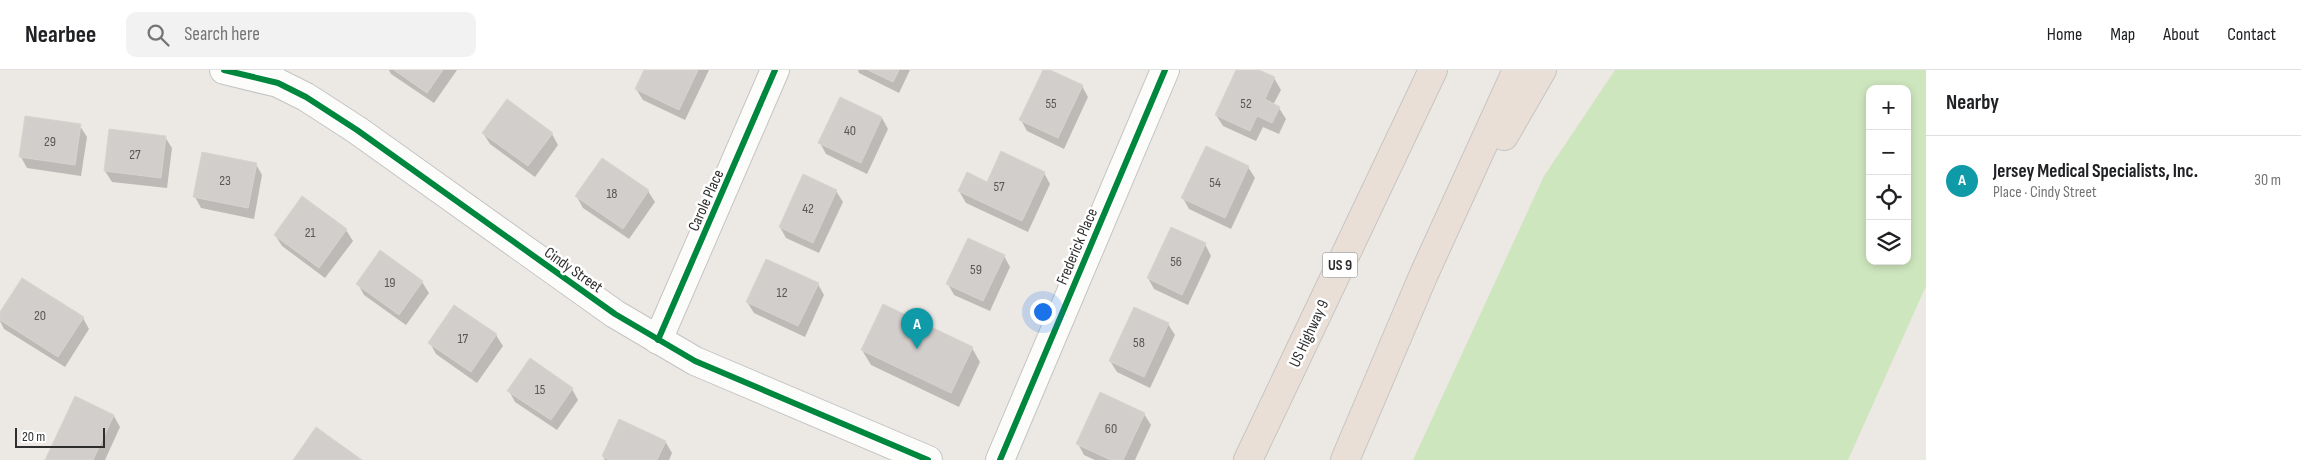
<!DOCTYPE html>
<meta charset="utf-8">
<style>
:root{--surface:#fff;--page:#f2f2f2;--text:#202124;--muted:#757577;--line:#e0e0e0;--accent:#706f6e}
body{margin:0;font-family:"Sofia Sans Condensed",sans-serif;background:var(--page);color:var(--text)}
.controls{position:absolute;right:15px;top:15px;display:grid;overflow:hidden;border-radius:10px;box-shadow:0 2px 8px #0003}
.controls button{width:45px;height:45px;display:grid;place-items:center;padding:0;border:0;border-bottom:1px solid var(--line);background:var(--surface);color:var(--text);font:25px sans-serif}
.scale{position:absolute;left:15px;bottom:12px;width:90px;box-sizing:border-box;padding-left:5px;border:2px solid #2e2e2e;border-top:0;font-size:14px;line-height:18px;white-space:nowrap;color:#2e2e2e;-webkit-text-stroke:4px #fff;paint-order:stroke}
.you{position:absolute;left:1042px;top:241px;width:18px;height:18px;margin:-12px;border:4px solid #fff;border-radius:50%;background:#1a73e8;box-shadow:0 0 0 8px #1a73e833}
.badge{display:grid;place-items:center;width:32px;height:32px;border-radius:50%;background:var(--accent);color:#fff;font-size:16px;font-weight:700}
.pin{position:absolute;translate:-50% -41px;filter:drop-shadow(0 1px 2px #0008)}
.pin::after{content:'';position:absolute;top:26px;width:18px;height:15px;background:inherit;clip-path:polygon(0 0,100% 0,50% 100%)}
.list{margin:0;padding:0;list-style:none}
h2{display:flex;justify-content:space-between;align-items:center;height:65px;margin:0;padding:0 20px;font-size:21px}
h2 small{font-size:16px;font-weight:400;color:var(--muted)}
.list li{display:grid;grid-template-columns:32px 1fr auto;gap:15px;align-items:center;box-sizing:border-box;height:90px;padding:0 20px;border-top:1px solid var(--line)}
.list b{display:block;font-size:19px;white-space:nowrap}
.list p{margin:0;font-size:16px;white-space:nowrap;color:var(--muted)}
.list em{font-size:16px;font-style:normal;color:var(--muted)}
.icon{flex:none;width:28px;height:28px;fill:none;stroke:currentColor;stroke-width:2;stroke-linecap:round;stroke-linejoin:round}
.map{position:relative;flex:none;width:1926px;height:390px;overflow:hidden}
header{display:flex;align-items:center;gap:30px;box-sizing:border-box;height:70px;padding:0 25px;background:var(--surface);border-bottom:1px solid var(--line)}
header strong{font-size:24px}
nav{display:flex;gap:28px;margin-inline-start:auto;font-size:18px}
.search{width:350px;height:45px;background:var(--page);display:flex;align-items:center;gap:12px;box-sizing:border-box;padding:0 18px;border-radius:10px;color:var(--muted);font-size:19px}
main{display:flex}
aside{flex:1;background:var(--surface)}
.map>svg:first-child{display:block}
.green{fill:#cee6be;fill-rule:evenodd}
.shadow{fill:#0003}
.building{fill:#d1cecb;stroke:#d7d4d0}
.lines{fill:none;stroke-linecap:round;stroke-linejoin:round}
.street-casing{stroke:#c5c4c5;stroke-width:30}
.highway-casing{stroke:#c6c5c4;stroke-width:30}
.street{stroke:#fcfcfb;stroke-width:28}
.highway{stroke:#eadfd6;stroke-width:28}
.cycleway-casing{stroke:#fff;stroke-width:9}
.cycleway{stroke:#00873e;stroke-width:6}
.labels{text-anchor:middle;stroke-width:5;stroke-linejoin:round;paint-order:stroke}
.number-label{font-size:14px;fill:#585857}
.shield{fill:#fff;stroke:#6d6d6d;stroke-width:1}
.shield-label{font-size:15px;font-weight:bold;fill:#2e2e2e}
.street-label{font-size:16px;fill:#2e2e2e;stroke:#fff}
</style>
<header>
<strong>Nearbee</strong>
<div class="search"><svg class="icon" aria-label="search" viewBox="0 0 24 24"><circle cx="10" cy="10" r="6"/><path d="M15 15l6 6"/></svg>Search here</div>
<nav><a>Home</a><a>Map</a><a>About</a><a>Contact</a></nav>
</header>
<main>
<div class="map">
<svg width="1926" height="390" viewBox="0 0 1926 390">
<rect width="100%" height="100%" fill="#ece8e4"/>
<!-- green -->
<path class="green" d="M1615,0H1926V216L1848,390H1413L1544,106ZM1870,19H1907V191H1870Z"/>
<!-- shadow -->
<g class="shadow">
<path d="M389,0H457L434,33L391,4Z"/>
<path d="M645,0H709L685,50L643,30L636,19Z"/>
<path d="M858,0H910L899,23L859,3Z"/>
<path d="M1044,0L1082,16L1088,27L1064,79L1027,61L1021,50Z"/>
<path d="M1237,0H1256L1274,8L1281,20L1273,35L1279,38L1286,49L1279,64L1263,57L1256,71L1223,56L1216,45Z"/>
<path d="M840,29L882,48L888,59L867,104L826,84L820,73Z"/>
<path d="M80,56L87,67L81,106L27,98L21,87Z"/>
<path d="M483,63L552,64L558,75L535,107L490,74Z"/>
<path d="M165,67L172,78L167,118L112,112L105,101Z"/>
<path d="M256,94L262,105L254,149L201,138L195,127Z"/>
<path d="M1248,97L1255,108L1231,159L1189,139L1183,128Z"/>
<path d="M1044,103L1050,114L1028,162L966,133L959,121L988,113Z"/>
<path d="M648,121L655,132L629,169L583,138L577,127Z"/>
<path d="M836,121L843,132L819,183L786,168L780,157Z"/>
<path d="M346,160L353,171L325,208L282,176L275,165Z"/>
<path d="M1205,174L1211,186L1188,235L1154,219L1148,208Z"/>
<path d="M1004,186L1010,197L990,241L954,225L948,214Z"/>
<path d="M422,212L429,223L406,255L364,225L358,214Z"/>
<path d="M818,214L824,225L805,267L754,243L747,232Z"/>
<path d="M454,237L496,265L503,276L477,313L436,284L430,273Z"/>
<path d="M0,245L83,248L89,259L65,297L4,259L0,251Z"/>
<path d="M1168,254L1175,265L1150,318L1117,302L1110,291Z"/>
<path d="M972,278L980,292L959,337L871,295L862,280Z"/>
<path d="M572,319L578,330L557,360L515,332L509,321Z"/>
<path d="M75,328L114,346L120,357L105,390H46Z"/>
<path d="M1144,344L1151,355L1135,390H1095L1084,385L1078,374Z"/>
<path d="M665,371L672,383L669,390H605L603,386Z"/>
</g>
<!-- building -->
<g class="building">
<path d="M394,0H443L427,23Z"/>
<path d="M644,0H698L679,40L635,19Z"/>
<path d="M868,0H899L893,12Z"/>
<path d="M1043,0H1050L1083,15L1058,68L1019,50Z"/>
<path d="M1236,0H1259L1275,7L1265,29L1280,37L1272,53L1257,46L1250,61L1215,45Z"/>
<path d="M840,27L882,47L861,93L818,73Z"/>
<path d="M507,29L553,63L528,96L482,63Z"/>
<path d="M25,46L81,54L75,95L19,87Z"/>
<path d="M109,59L166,66L161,108L104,101Z"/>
<path d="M1206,76L1249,96L1225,148L1181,128Z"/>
<path d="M1001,81L1045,102L1022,151L958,121L967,102L987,112Z"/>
<path d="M202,82L257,93L248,138L193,127Z"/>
<path d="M602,88L649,120L623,159L575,126Z"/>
<path d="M803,104L837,120L813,173L779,157Z"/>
<path d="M302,126L347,159L319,198L274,165Z"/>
<path d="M1171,157L1206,173L1182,225L1147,208Z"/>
<path d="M968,168L1005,185L983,231L946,214Z"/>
<path d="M380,180L423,211L399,245L356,214Z"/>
<path d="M766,189L819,213L798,256L746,232Z"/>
<path d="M22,208L84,247L58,287L0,250V242Z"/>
<path d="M883,234L973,277L951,323L861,280Z"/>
<path d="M454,235L497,264L471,302L428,273Z"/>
<path d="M1134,237L1169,253L1144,307L1109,291Z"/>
<path d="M530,288L573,318L551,350L507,321Z"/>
<path d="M1100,322L1145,343L1123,390H1111L1076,374Z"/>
<path d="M75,326L114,345L93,390H45Z"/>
<path d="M619,349L666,371L657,390H609L602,386Z"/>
<path d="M316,357L362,390H293Z"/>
</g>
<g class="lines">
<!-- street casing -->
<g class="street-casing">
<g id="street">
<path d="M224,0L278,13L306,27L357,60L615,244L695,291L928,390"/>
<path d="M658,270L775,0"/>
<path d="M1000,390L1165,0"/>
</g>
</g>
<!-- highway casing -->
<g class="highway-casing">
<g id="highway">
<path d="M1504,66L1542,0"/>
<path d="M1248,390L1433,0"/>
<path d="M1345,390L1424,204L1517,0"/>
</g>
</g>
<!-- street -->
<use href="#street" class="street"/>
<!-- highway -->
<use href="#highway" class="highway"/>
<!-- cycleway casing -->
<g class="cycleway-casing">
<g id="cycleway">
<path d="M224,0L278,13L306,27L357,60L615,244L695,291L928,390"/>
<path d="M658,270L775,0"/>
<path d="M1000,390L1165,0"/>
</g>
</g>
<!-- cycleway -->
<use href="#cycleway" class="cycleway"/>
</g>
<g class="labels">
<!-- number labels -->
<g class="number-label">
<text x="1051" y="38">55</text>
<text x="1246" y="38">52</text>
<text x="850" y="65">40</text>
<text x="50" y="76">29</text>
<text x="135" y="89">27</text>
<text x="225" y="115">23</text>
<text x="1215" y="117">54</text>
<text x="999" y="121">57</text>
<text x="612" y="128">18</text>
<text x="808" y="143">42</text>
<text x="310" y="167">21</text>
<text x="1176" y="196">56</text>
<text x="976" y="204">59</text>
<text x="390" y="217">19</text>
<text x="782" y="227">12</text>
<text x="40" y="250">20</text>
<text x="463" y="273">17</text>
<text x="1139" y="277">58</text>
<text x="540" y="324">15</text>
<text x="1111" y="363">60</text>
</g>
<!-- shield labels -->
<rect class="shield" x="1322.5" y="182.5" width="35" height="25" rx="4"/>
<g class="shield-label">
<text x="1340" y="200">US 9</text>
</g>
<!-- street labels -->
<g class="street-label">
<text transform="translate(705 130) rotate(-66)" y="6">Carole Place</text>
<text transform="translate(1076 176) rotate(-67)" y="6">Frederick Place</text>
<text transform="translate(574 199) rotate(35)" y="6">Cindy Street</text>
<text transform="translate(1308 263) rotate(-65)" y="6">US Highway 9</text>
</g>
</g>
</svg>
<div class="controls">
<button>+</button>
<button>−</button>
<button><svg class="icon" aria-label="locate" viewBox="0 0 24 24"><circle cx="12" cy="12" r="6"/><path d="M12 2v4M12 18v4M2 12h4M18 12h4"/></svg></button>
<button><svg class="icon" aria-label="layers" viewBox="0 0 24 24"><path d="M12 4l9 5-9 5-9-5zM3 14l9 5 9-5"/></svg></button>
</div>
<div class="scale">20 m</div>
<div class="you"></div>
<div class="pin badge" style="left:917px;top:279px;background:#0f9aa8">A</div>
</div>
<aside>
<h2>Nearby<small></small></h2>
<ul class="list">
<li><span class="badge" style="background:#0f9aa8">A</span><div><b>Jersey Medical Specialists, Inc.</b><p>Place · Cindy Street</p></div><em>30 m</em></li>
</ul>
</aside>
</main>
